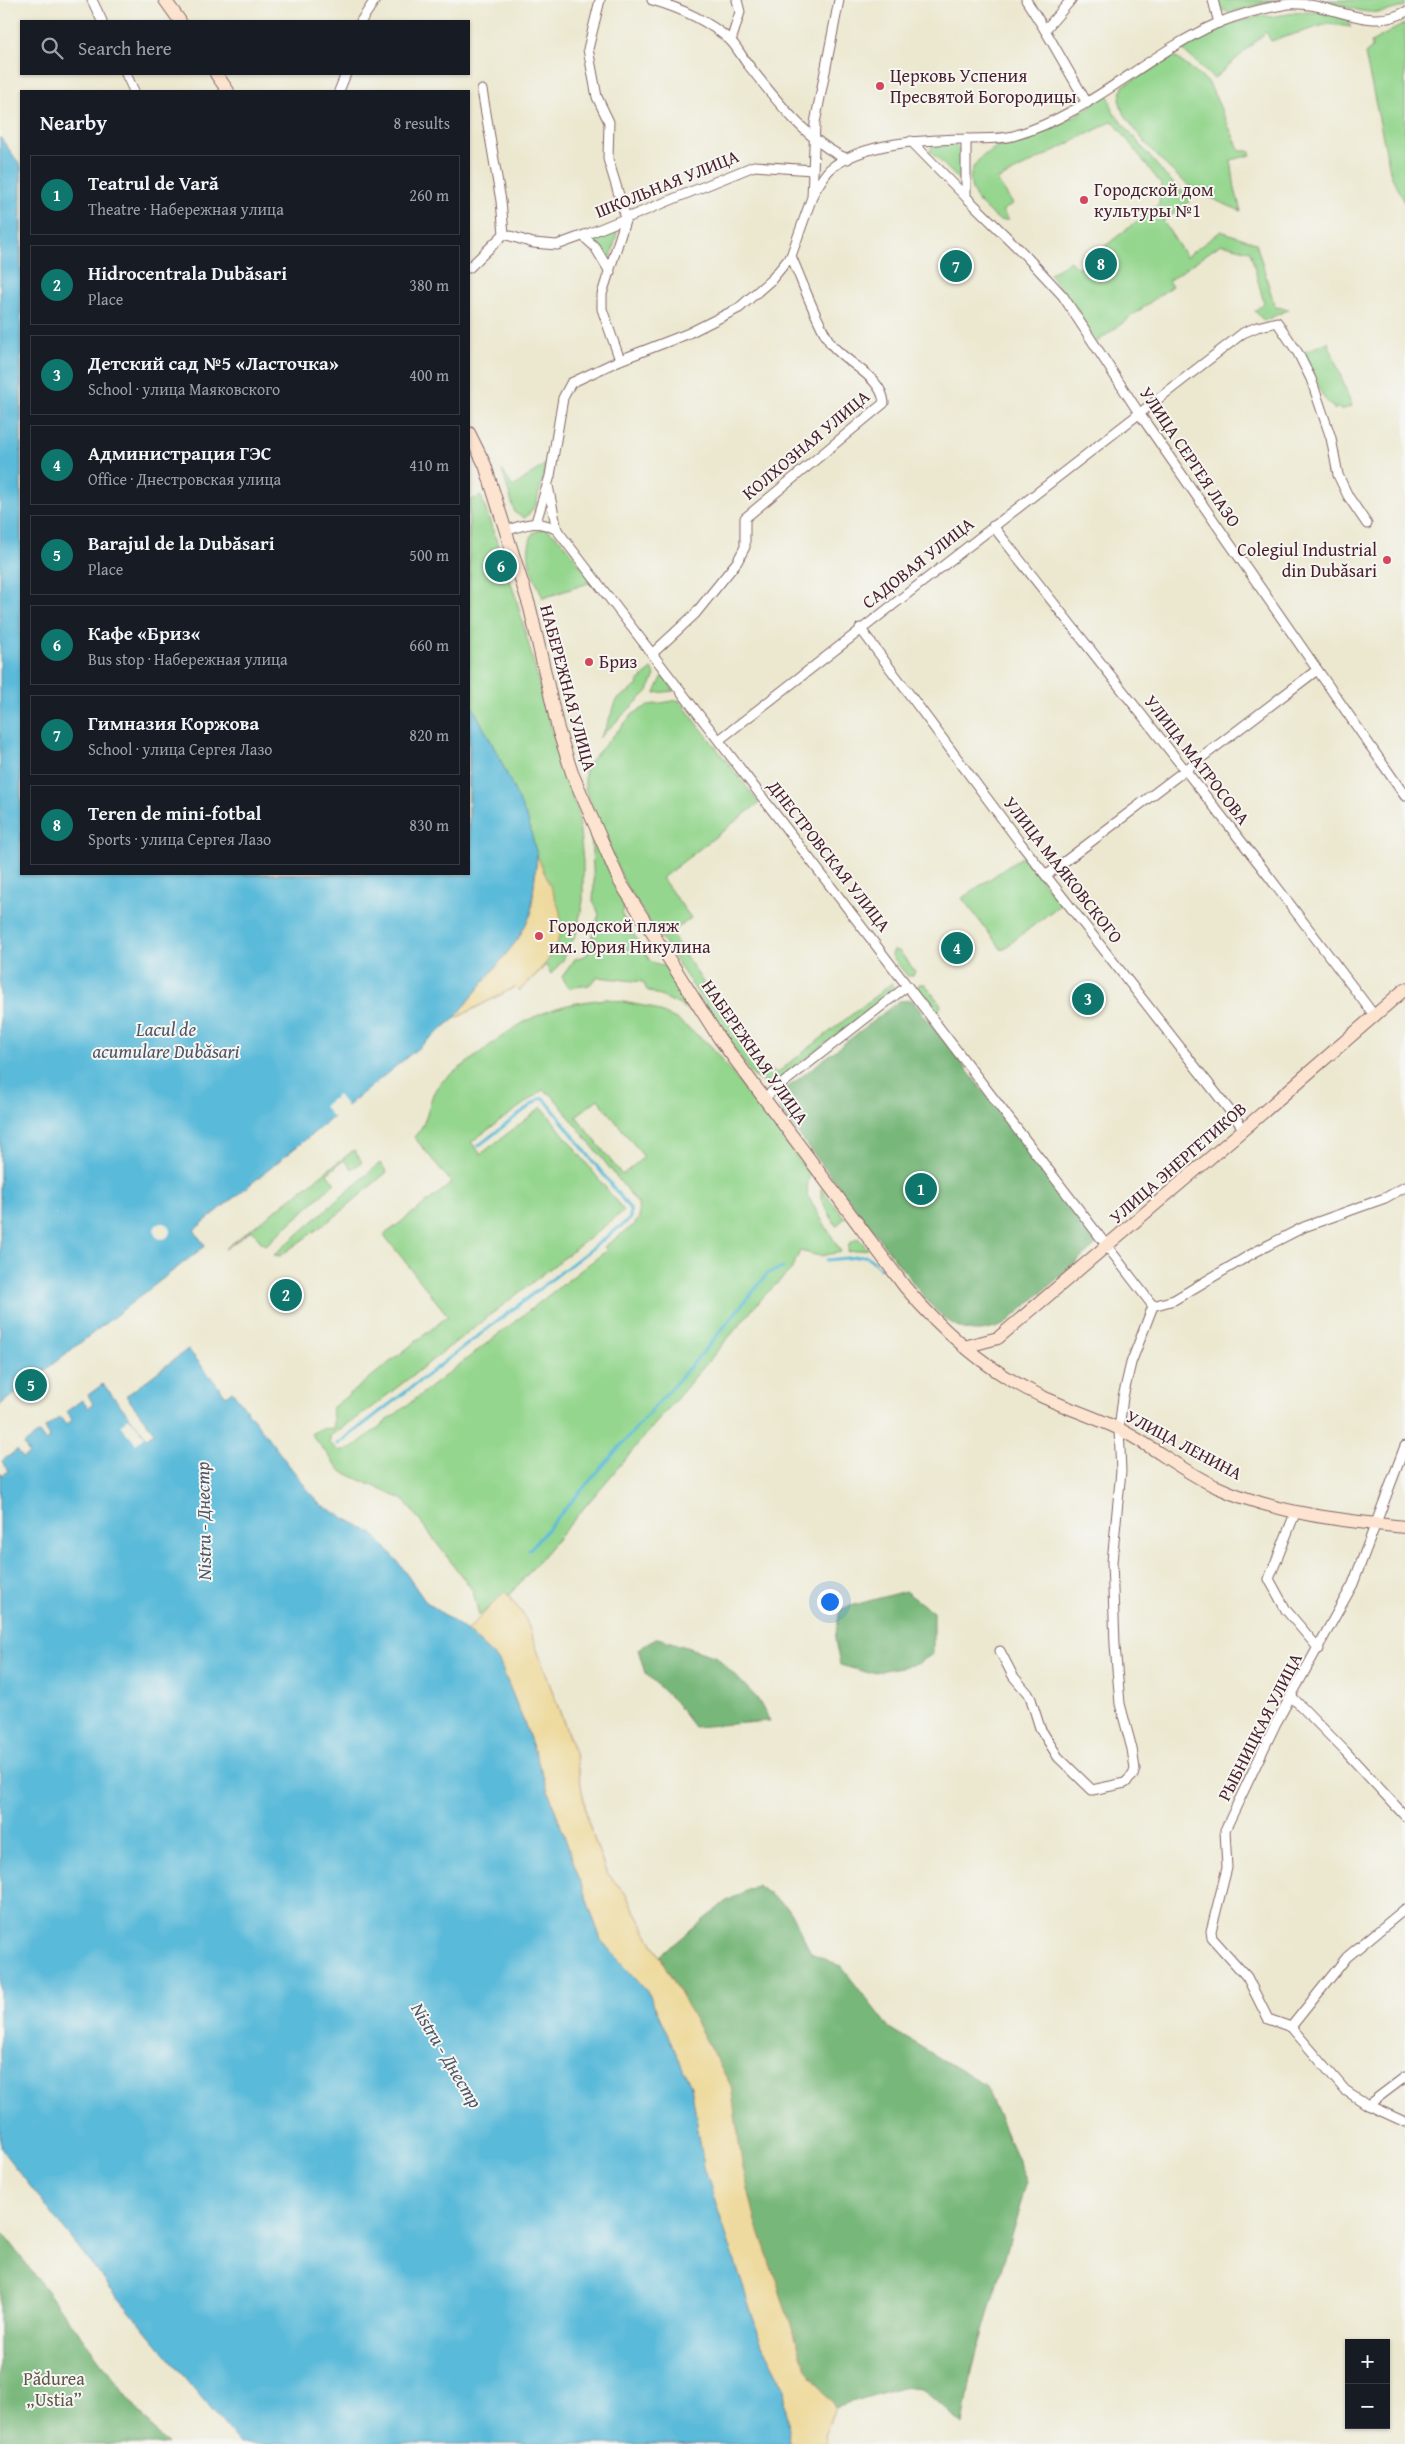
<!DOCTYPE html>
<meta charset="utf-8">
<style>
:root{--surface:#171b24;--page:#20242c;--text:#f1f3f6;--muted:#9ea1a6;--line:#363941;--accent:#0f766e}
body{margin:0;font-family:"Gentium Book Plus",serif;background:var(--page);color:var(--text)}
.controls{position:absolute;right:15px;bottom:15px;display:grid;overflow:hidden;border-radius:0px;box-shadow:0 1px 4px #0004}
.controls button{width:45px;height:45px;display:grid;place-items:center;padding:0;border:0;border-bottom:1px solid var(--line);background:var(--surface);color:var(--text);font:25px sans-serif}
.you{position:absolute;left:829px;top:1601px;width:18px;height:18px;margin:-12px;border:4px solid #fff;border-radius:50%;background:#1a73e8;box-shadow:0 0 0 8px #1a73e833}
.badge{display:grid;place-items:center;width:32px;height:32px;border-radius:50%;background:var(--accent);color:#fff;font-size:16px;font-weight:700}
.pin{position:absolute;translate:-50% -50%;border:2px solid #fff;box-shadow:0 1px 5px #0006}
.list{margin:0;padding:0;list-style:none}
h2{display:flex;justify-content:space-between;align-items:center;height:65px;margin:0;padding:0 20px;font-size:21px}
h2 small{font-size:16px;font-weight:400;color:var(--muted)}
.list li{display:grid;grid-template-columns:32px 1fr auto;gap:15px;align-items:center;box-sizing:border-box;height:80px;margin:0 10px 10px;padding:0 10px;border:1px solid var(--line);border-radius:0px}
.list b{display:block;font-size:19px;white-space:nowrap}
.list p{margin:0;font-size:16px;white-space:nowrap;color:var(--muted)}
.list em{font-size:16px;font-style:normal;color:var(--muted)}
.icon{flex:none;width:28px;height:28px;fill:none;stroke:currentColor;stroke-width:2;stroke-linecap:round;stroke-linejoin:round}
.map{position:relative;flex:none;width:1405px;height:2444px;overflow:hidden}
.search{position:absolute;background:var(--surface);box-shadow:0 1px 4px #0004;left:20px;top:20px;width:450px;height:55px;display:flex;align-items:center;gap:12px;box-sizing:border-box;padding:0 18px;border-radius:0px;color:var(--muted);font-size:19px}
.panel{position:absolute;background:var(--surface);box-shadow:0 1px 4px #0004;left:20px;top:90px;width:450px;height:785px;border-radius:0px}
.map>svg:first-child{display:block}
.green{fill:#94d68e;stroke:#6f7a5c;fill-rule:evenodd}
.forest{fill:#77b779;stroke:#606b52}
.sand{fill:#eeda9e;stroke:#9c7c64}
.water{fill:#5abad9;stroke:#526c82}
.pier{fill:#ece8d0}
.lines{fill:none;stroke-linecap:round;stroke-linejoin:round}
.stream{stroke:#5abad9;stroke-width:3}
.street-casing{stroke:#836565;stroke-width:11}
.secondary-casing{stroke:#836565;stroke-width:14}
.street{stroke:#fff;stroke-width:9}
.secondary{stroke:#fde4d1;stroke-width:12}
.poi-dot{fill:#d1495b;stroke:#f6f6f2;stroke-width:2}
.labels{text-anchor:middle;stroke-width:4;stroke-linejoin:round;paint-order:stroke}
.poi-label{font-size:18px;fill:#4a1f2b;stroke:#f6f6f2;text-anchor:start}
.street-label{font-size:18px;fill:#4a1f2b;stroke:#f6f6f2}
.park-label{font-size:18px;fill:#605649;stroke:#f6f6f2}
.water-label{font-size:19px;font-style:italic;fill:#505568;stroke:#f6f6f2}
</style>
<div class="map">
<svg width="1405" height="2444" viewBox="0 0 1405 2444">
<rect width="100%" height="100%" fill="#f6f6f2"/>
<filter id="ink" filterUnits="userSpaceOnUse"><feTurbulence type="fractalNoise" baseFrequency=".02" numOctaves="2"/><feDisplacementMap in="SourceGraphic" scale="10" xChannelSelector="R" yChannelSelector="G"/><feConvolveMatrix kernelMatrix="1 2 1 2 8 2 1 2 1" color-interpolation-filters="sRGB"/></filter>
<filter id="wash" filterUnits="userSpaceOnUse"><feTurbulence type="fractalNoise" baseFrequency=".0096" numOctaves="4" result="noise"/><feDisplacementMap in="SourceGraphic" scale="20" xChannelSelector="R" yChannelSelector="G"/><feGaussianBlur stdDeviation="1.12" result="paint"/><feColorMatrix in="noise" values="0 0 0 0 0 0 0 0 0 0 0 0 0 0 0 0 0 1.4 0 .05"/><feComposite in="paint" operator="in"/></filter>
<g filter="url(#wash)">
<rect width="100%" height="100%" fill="#ece8d0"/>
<!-- green -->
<g class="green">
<path d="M1218,0H1274L1229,13L1219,8Z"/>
<path d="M1327,0H1405V6C1372,18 1359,11 1327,0Z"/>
<path d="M1301,12C1319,13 1341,9 1351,27L1328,24L1271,41L1266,32L1214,79L1182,49L1231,24L1264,15L1270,17Z"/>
<path d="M1404,24L1405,26V204L1391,175L1365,54L1372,48L1371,42Z"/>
<path d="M1174,56L1209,83L1240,151H1249L1251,155L1231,160L1235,189L1241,211C1227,205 1211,199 1198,192C1175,178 1133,133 1122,109C1118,101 1121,94 1123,86Z"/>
<path d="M1108,94L1113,112L1165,175L1191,200L1163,221L1186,257L1221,231L1256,243L1275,307L1289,309L1264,321L1255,311L1264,303L1250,251L1221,244L1168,281L1172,286L1097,342L1050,274L1070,261L1077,268L1159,204L1161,184L1113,121L997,180L1013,204L1002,211L1009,220H999C992,214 982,207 977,199C955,165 992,147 1019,138C1029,135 1039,134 1049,130C1069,122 1089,106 1108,94Z"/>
<path d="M955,144L961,153V178L959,180L930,151L933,145Z"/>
<path d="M618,228L610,262L592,238Z"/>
<path d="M1328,342L1352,406L1341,410L1336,407L1335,410L1324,398L1302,353Z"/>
<path d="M547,463L536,505L525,518L515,513L502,470L513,487Z"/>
<path d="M481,496L516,598L562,768L578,812L583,862V901L576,934L563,960L551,974L546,965L519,991L515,987L454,1019L518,939L531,914L537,855L500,759L469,700V501Z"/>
<path d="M544,528C566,539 578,563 592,582L543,598C534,575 522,557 533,533Z"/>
<path d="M652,669L655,675L648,691L599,738L605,729L617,700L638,685L637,682L643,679L642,677Z"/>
<path d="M663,675L674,691L655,693Z"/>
<path d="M679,700L759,803L662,878L691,918L671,933L757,1065L777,1073L892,983L894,990L778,1080C767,1083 761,1083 753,1076L626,886L585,789V770L592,759L633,714L649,705Z"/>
<path d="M591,835L625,903L622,915L650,961L666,967L701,1018L678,1004L647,990L643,982L598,977L589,985L569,988L562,977L575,959L587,955L599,914L593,901L594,884Z"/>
<path d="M1022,857L1061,904L1002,950L962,898Z"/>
<path d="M893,951H899L915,971L913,976H907L892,956Z"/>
<path d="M919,984H925L941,1005L939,1010L933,1009L918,990Z"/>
<path d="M608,999L649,1007L676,1019L710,1045L811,1175L808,1179L807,1195L841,1252L820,1256L800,1251L791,1270L763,1297L526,1576L509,1595L505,1592L479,1616L473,1591L404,1500L341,1471L311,1434L319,1429L334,1428L332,1408L448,1316L384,1235L452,1183L414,1137C431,1120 427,1099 438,1086C446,1076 461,1068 471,1060C519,1022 545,1004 608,999ZM543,1090L552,1095L638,1204L639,1218L634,1225L604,1247L607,1250L352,1448L339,1451L330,1443V1436L372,1407L624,1211L542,1107L481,1154L471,1142ZM598,1099L644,1157L622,1175L576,1116Z"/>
<path d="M354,1150L362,1162L352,1169L344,1160L327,1174L335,1183L266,1245L260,1241L252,1230L225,1249Z"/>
<path d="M380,1163L387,1172L337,1215L280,1256L274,1255Z"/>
<path d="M821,1188L845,1218L836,1226L821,1199Z"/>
<path d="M858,1238L868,1249L848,1252L849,1244Z"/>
</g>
<!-- forest -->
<g class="forest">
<path d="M912,1000L1097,1237L1095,1246L1005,1324C971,1340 951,1327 928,1302L780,1110L779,1101L783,1091L899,1001Z"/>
<path d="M905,1591L933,1612V1654L917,1664L869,1673L840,1665L835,1640L840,1609Z"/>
<path d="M658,1638L717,1657L757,1698L770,1721L694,1727L675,1702L645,1673L638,1649Z"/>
<path d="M757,1885L789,1909L811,1953L841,1966L889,2028L985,2085L1027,2181L973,2366L963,2425L922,2389L901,2387L835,2407L806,2369L756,2222L742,2164L731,2086L660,1956L725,1902Z"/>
<path d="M0,2230L151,2427L167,2444H0Z"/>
</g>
<!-- sand -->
<g class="sand">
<path d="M537,855C542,869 558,901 560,913C565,947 542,970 519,991L515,987L454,1019L518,939L531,914Z"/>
<path d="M505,1591L525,1617L575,1753L588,1822L606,1872L625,1893L731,2086L742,2164L756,2222L806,2369L835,2407L824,2436L826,2444L789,2443L784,2388L762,2345L704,2167L691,2086L649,1994L601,1940L525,1725L499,1661L467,1631Z"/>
</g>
<!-- water -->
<g class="water">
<path d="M0,137L21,166V874H469V700L500,759L528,820L537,855L531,914L518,939L454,1019L194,1230L205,1246L0,1405Z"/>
<path d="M188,1349L226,1396L232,1391L318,1503L373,1534L396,1559L425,1601L467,1631L499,1661L525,1725L601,1940L649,1994L691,2086L704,2167L762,2345L784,2388L789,2444H240L112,2290L0,2148V1472L2,1475L8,1471L2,1461L17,1450L23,1458L29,1454L24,1444L39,1433L45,1441L50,1438L45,1428L60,1417L66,1425L72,1420L67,1411L82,1400L88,1408L93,1404L88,1395L103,1384L147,1438L154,1432L126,1396Z"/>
</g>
<!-- pier -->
<g class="pier">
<path d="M338,1095L347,1106L339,1116L338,1114L333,1118L324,1106Z"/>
<circle cx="162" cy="1231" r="8"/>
<path d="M129,1418L145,1436L136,1444L120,1425Z"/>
</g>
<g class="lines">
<!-- stream -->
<g class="stream">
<path d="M826,1260L867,1256L880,1268"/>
<path d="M338,1444L630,1219V1209L544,1098L539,1099L478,1146"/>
<path d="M529,1550L710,1344L768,1273L783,1268"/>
</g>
</g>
</g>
<g filter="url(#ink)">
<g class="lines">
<!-- street casing -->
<g class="street-casing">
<g id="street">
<path d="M92,0L102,21"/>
<path d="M600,0L588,49L597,97L609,122L608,159L626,218L602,294V309L620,360"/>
<path d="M652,0C680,8 708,21 730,40C736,46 741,55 746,62C771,94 809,144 848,159"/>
<path d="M1026,0L1045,30L1071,0"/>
<path d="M1213,0L1219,23"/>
<path d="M361,21L375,0"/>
<path d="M1045,30L1087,103"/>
<path d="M731,41L740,12L737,0"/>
<path d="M126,74L134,91"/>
<path d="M482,90L501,201L504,234"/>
<path d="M339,91L346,74"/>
<path d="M966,139V197L1024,254L1063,296L1139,413L1405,796"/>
<path d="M911,141L966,197"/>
<path d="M813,194C818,186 823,176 830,169C863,142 924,140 964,139C980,138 998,140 1013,136C1090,114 1147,54 1218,23C1239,14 1265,8 1288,4C1328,0 1367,33 1405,12"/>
<path d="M583,236L595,247L610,272"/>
<path d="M469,268L504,234L533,243L557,245L590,233L754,166L813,170"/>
<path d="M548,486L557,530"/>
<path d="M536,522L550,476L563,398L571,383L620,360L687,334L739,308L772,279L791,256L812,197L815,123L839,0"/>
<path d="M993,526L1260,865L1374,1015"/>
<path d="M505,531C525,524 538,519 557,530L1153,1306"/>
<path d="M860,628L1018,840L1244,1129"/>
<path d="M653,653L695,614L737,562L745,547V518L884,403C882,375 842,362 829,341C814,316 803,283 791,256"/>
<path d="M719,740L1243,333L1257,327L1277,322L1298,353L1311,379L1331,438L1338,475L1348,496L1367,524"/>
<path d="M1047,875L1317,670"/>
<path d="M764,1098L907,986"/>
<path d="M1296,1511L1269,1579L1286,1610L1319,1649"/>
<path d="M1000,1651L1013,1676L1030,1696L1040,1728L1058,1757L1092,1790L1125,1783L1133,1775L1135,1769L1132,1749L1120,1704L1115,1645L1112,1562L1121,1471L1119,1429L1123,1397L1131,1363L1153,1306L1174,1300L1255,1252L1304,1227L1385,1198L1405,1187"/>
<path d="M1291,1696L1345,1751L1405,1816"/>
<path d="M1291,2027L1268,2019L1247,1977L1212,1938L1211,1931L1227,1868L1225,1830L1276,1723L1353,1584L1405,1446"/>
<path d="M1291,2027L1347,1957L1405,1909"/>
<path d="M1291,2027L1345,2090L1368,2105L1405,2122"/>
<path d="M1368,2105L1405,2077"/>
</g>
</g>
<!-- secondary casing -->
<g class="secondary-casing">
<g id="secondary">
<path d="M165,0L180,21"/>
<path d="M216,74L228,91"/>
<path d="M469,433L485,465L530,608L558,729L572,773L620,882L719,1038L905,1287C943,1332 986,1370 1039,1395C1065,1408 1093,1416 1119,1429C1153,1446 1183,1472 1217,1487C1274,1513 1343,1521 1405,1527"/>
<path d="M964,1347L998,1338L1244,1129L1405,989"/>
</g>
</g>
<!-- street -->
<use href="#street" class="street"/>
<!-- secondary -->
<use href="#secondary" class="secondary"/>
</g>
</g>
<!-- markers -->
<g class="poi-dot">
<circle cx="880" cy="86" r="5"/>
<circle cx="1084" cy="200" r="5"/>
<circle cx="1387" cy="560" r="5"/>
<circle cx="589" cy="662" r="5"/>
<circle cx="539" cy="936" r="5"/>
</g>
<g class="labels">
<!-- poi labels -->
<g class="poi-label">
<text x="890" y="82">Церковь Успения<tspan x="890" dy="21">Пресвятой Богородицы</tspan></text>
<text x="1094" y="196">Городской дом<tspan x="1094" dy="21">культуры №1</tspan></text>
<text x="1377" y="556" text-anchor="end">Colegiul Industrial<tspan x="1377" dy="21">din Dubăsari</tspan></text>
<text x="599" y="668">Бриз</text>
<text x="549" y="932">Городской пляж<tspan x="549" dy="21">им. Юрия Никулина</tspan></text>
</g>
<!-- street labels -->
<g class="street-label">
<text transform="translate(667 184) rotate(-22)" y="6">ШКОЛЬНАЯ УЛИЦА</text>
<text transform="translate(806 445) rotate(-40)" y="6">КОЛХОЗНАЯ УЛИЦА</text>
<text transform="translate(1190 457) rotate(56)" y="6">УЛИЦА СЕРГЕЯ ЛАЗО</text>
<text transform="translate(918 563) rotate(-38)" y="6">САДОВАЯ УЛИЦА</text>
<text transform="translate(568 688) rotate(75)" y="6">НАБЕРЕЖНАЯ УЛИЦА</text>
<text transform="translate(1197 760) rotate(52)" y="6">УЛИЦА МАТРОСОВА</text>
<text transform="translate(829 856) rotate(52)" y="6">ДНЕСТРОВСКАЯ УЛИЦА</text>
<text transform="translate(1063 870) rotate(52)" y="6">УЛИЦА МАЯКОВСКОГО</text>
<text transform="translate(755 1052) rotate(55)" y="6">НАБЕРЕЖНАЯ УЛИЦА</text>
<text transform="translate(1178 1163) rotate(-41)" y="6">УЛИЦА ЭНЕРГЕТИКОВ</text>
<text transform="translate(1184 1445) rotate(28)" y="6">УЛИЦА ЛЕНИНА</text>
<text transform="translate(1260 1727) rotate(-63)" y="6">РЫБНИЦКАЯ УЛИЦА</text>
</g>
<!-- park labels -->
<g class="park-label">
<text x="54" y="2385">Pădurea<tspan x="54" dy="21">„Ustia”</tspan></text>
</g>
<!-- water labels -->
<g class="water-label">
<text x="166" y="1036">Lacul de<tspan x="166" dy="22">acumulare Dubăsari</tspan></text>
<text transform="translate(203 1521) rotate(-91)" y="7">Nistru - Днестр</text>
<text transform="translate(447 2055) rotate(59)" y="7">Nistru - Днестр</text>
</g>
</g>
</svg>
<div class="controls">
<button>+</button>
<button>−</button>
</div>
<div class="you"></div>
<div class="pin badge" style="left:921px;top:1189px">1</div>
<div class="pin badge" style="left:286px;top:1295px">2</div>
<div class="pin badge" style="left:1088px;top:999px">3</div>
<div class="pin badge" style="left:957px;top:948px">4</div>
<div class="pin badge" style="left:31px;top:1385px">5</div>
<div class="pin badge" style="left:501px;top:566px">6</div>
<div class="pin badge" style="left:956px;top:266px">7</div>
<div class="pin badge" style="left:1101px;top:264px">8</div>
<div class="search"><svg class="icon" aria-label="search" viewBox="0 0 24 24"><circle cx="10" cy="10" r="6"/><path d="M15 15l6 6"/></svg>Search here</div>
<section class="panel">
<h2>Nearby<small>8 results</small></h2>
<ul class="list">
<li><span class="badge">1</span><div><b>Teatrul de Vară</b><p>Theatre · Набережная улица</p></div><em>260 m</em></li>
<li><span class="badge">2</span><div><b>Hidrocentrala Dubăsari</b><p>Place</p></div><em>380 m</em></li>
<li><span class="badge">3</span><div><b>Детский сад №5 «Ласточка»</b><p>School · улица Маяковского</p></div><em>400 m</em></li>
<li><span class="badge">4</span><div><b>Администрация ГЭС</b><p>Office · Днестровская улица</p></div><em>410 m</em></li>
<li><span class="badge">5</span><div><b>Barajul de la Dubăsari</b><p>Place</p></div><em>500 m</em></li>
<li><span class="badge">6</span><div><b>Кафе «Бриз«</b><p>Bus stop · Набережная улица</p></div><em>660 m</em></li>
<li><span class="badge">7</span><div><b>Гимназия Коржова</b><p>School · улица Сергея Лазо</p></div><em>820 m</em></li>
<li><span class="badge">8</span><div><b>Teren de mini-fotbal</b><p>Sports · улица Сергея Лазо</p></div><em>830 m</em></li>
</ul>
</section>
</div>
